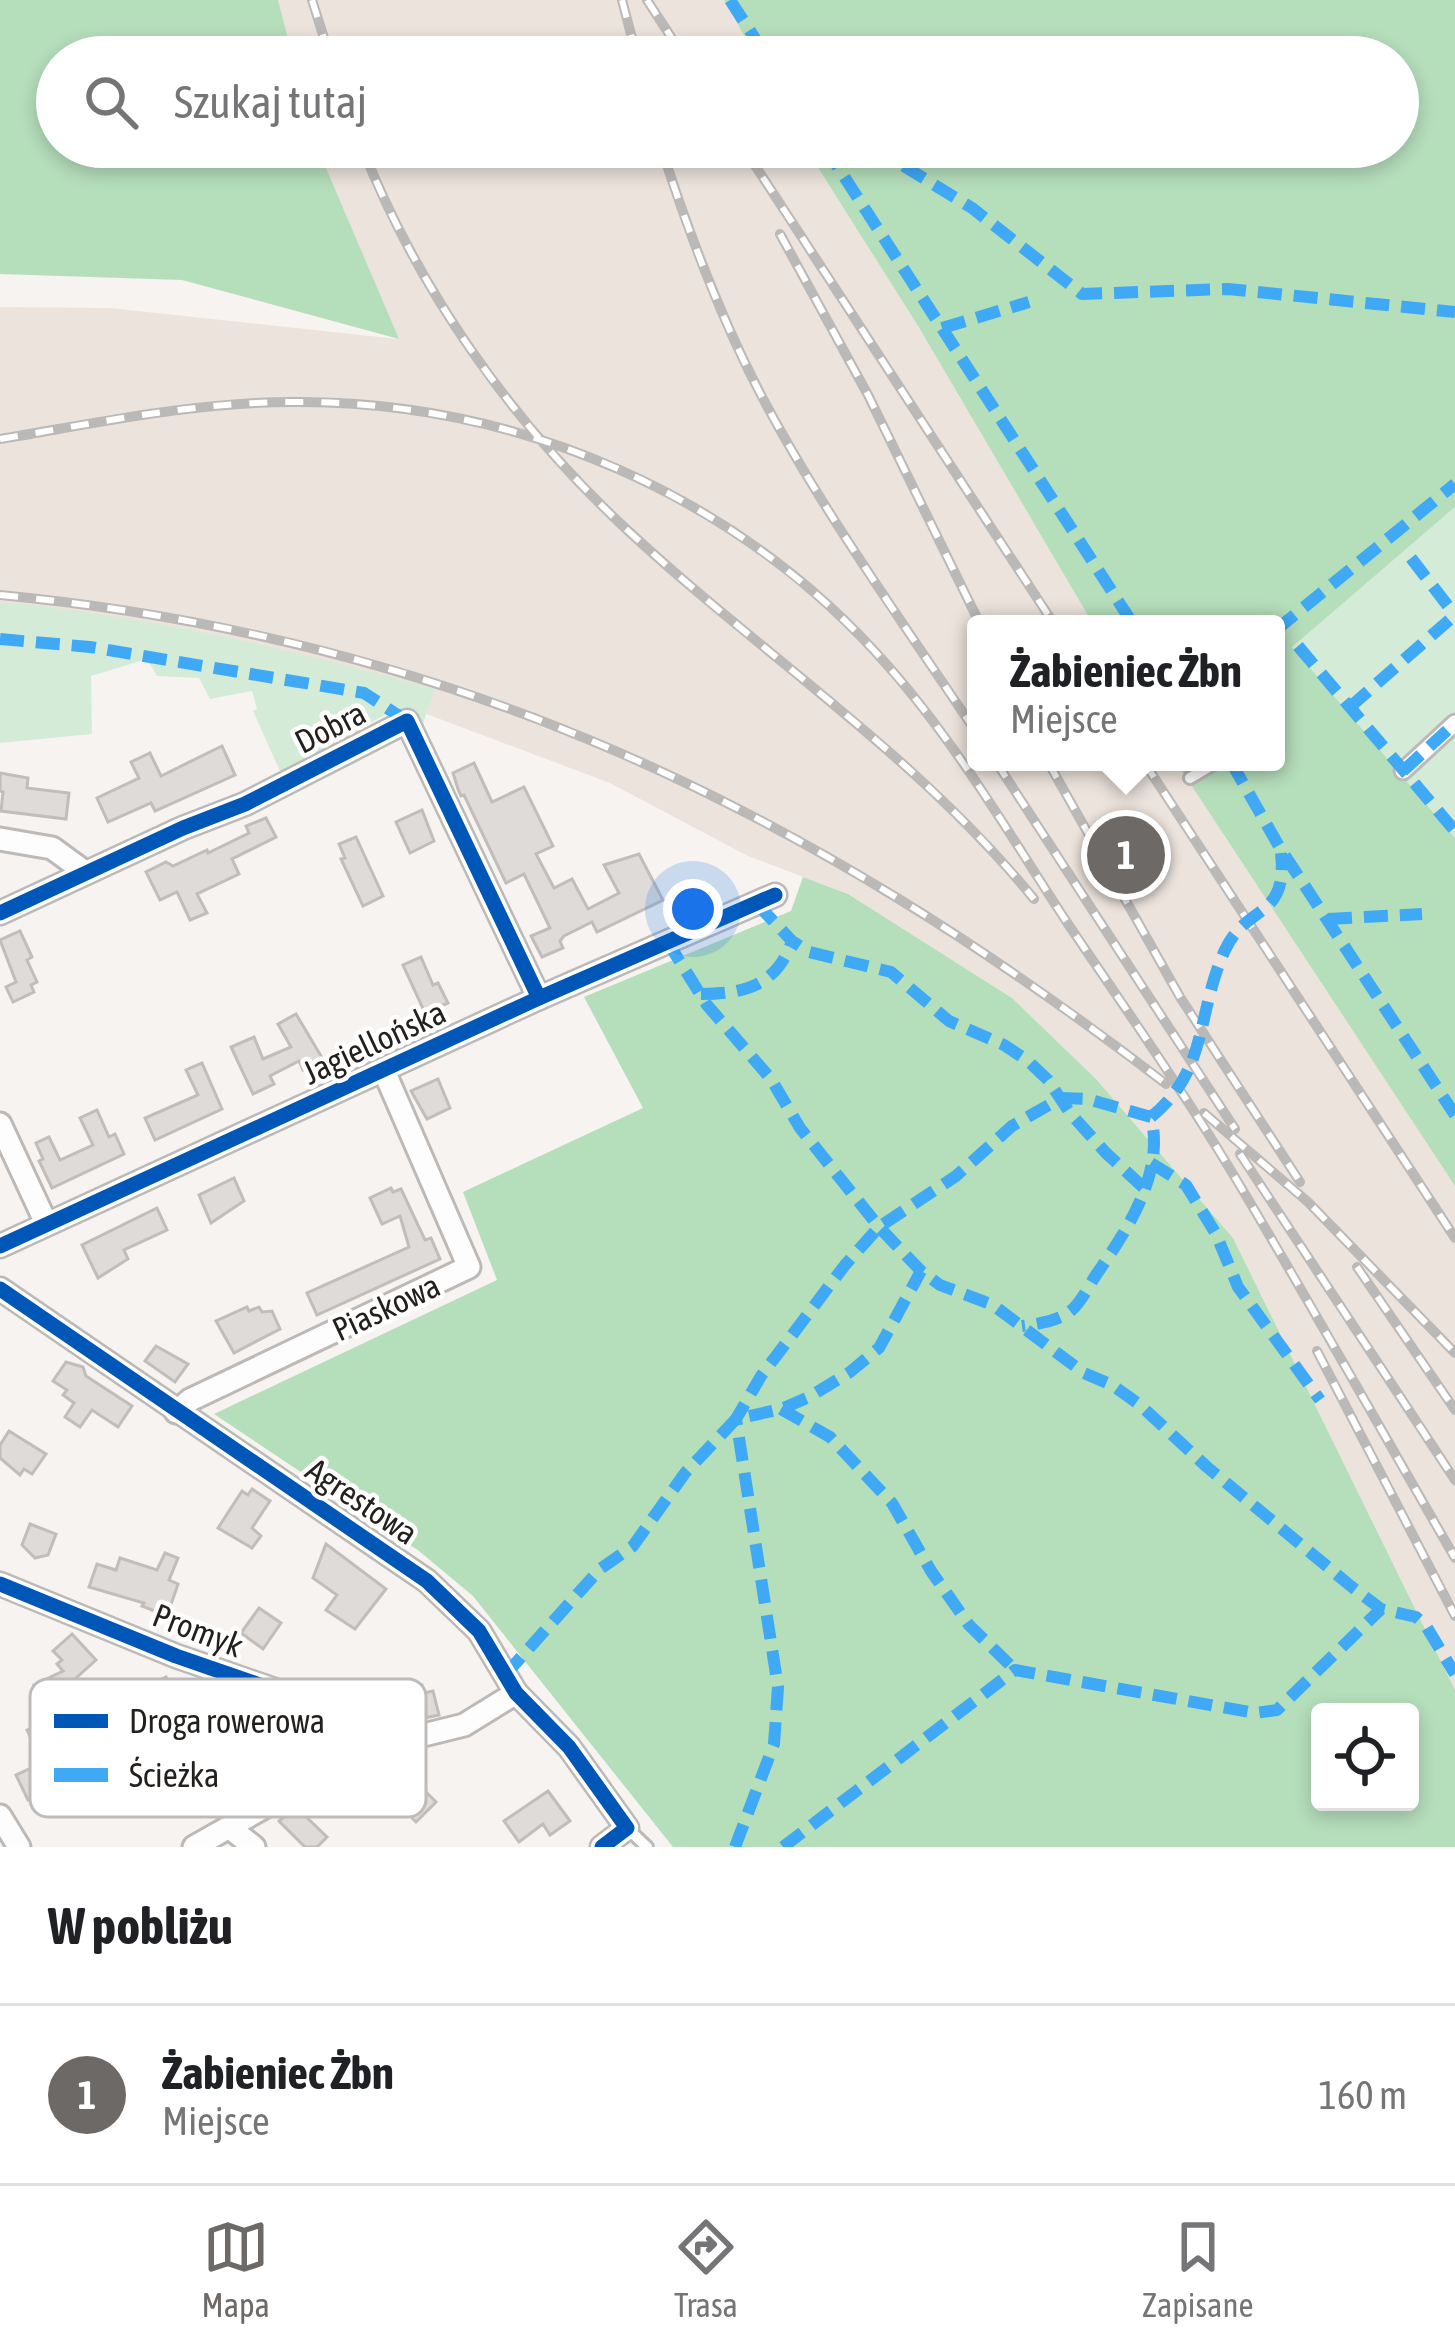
<!DOCTYPE html>
<html lang="pl">
<meta charset="utf-8">
<style>
:root{--surface:#fff;--page:#f2f2f2;--text:#202124;--muted:#757577;--line:#e0e0e0;--accent:#6c6967}
body{margin:0;font-family:"Asap Condensed",sans-serif;background:var(--page);color:var(--text)}
.controls{position:absolute;right:36px;bottom:36px;display:grid;overflow:hidden;border-radius:12px;box-shadow:0 6px 18px #0003}
.controls button{width:108px;height:108px;display:grid;place-items:center;padding:0;border:0;border-bottom:3px solid var(--line);background:var(--surface);color:var(--text);font:60px sans-serif}
.you{position:absolute;left:693px;top:909px;width:42px;height:42px;margin:-30px;border:9px solid #fff;border-radius:50%;background:#1a73e8;box-shadow:0 0 0 18px #1a73e833}
.badge{display:grid;place-items:center;width:78px;height:78px;border-radius:50%;background:var(--accent);color:#fff;font-size:39px;font-weight:700}
.pin{position:absolute;translate:-50% -50%;border:6px solid #fff;box-shadow:0 3px 12px #0006}
.popup{position:absolute;left:967px;top:615px;width:318px;height:156px;box-sizing:border-box;display:grid;place-content:center;border-radius:12px;background:var(--surface);filter:drop-shadow(0 3px 9px #0005);font-size:39px;white-space:nowrap;color:var(--muted)}
.popup b{font-size:45px;color:var(--text)}
.popup::after{content:'';position:absolute;left:50%;top:100%;margin-left:-24px;border:24px solid transparent;border-top-color:var(--surface)}
.list{margin:0;padding:0;list-style:none}
h2{display:flex;justify-content:space-between;align-items:center;height:156px;margin:0;padding:0 48px;font-size:51px}
h2 small{font-size:39px;font-weight:400;color:var(--muted)}
.list li{display:grid;grid-template-columns:78px 1fr auto;gap:36px;align-items:center;box-sizing:border-box;height:180px;padding:0 48px;border-top:3px solid var(--line)}
.list b{display:block;font-size:45px;white-space:nowrap}
.list p{margin:0;font-size:39px;white-space:nowrap;color:var(--muted)}
.list em{font-size:39px;font-style:normal;color:var(--muted)}
.icon{flex:none;width:66px;height:66px;fill:none;stroke:currentColor;stroke-width:2;stroke-linecap:round;stroke-linejoin:round}
.map{position:relative;flex:none;width:1455px;height:1847px;overflow:hidden}
.search{position:absolute;background:var(--surface);box-shadow:0 6px 18px #0003;left:36px;right:36px;top:36px;height:132px;display:flex;align-items:center;gap:30px;box-sizing:border-box;padding:0 42px;border-radius:66px;color:var(--muted);font-size:45px}
.sheet{height:336px;background:var(--surface)}
nav{display:flex;justify-content:space-around;align-items:center;box-sizing:border-box;height:168px;border-top:3px solid var(--line);background:var(--surface);font-size:33px;color:var(--muted)}
nav a{display:grid;justify-items:center;gap:6px}
nav .on{color:var(--accent)}
.map>svg:first-child{display:block}
.built{fill:#ece3dc}
.green{fill:#d4ecd7}
.forest{fill:#b5debb;fill-rule:evenodd}
.building{fill:#dedbd9;stroke:#c0bdbb;stroke-width:3}
.lines{fill:none;stroke-linecap:round;stroke-linejoin:round}
.service-casing{stroke:#bcb9b7;stroke-width:16}
.pedestrian-casing{stroke:#bcb9b7;stroke-width:21}
.minor-casing{stroke:#bcb9b7;stroke-width:27}
.service{stroke:#fefdfd;stroke-width:10}
.pedestrian{stroke:#fefdfd;stroke-width:15}
.minor{stroke:#fefdfd;stroke-width:21}
.rail-casing{stroke:#bab9b8;stroke-width:10}
.rail{stroke:#fff;stroke-width:6;stroke-dasharray:18;stroke-linecap:butt}
.quiet{stroke:#3fa9f5;stroke-width:12;stroke-dasharray:24 12;stroke-linecap:butt}
.cycleway-casing{stroke:#fff;stroke-width:22}
.cycleway{stroke:#0057b8;stroke-width:15}
.labels{text-anchor:middle;stroke-width:9;stroke-linejoin:round;paint-order:stroke}
.street-label{font-size:33px;fill:#221f1d;stroke:#fff}
.key{fill:#fff;stroke:#bdbcbb;stroke-width:3}
.key-label{font-size:33px;fill:#221f1d}
</style>
<div class="map">
<svg width="1455" height="1847" viewBox="0 0 1455 1847">
<rect width="100%" height="100%" fill="#f6f3f0"/>
<!-- built -->
<g class="built">
<path d="M278,0H724L756,57H293Z"/>
<path d="M317,147H805L918,326L1093,624H976V762H1176L1455,1186V1690L1233,1238L1096,1079L1012,998L848,894L748,856L610,783L408,707L0,616V307L110,308L398,339Z"/>
</g>
<!-- green -->
<g class="green">
<path d="M1455,507V838L1291,647Z"/>
<path d="M0,602C149,616 291,649 435,689L422,726L418,727L408,710C391,709 368,722 357,735L280,771L253,711L257,709L252,691L210,699L199,678L157,676L147,659L91,676L92,734L0,743Z"/>
</g>
<!-- forest -->
<g class="forest">
<path d="M0,0H278L293,57H57V147H317L399,339L182,280L0,274Z"/>
<path d="M724,0H1455V507L1292,647L1455,838V1186L1176,762H1276V624H1093L918,326L805,147H1398V57H756Z"/>
<path d="M803,877L848,894L1012,998L1096,1079L1233,1238L1455,1690V1847H673L473,1596L419,1551L214,1414L497,1280L463,1192L643,1108L584,997L791,911ZM1410,1712V1802H1320V1712Z"/>
</g>
<!-- building -->
<g class="building">
<path d="M222,746L235,775L155,811L151,803L108,822L97,798L139,778L131,762L150,753L161,776Z"/>
<path d="M474,763L492,802L524,787L553,846L536,854L554,888L572,879L588,909L619,893L604,865L639,854L663,900L597,932L592,922L564,936L560,941L563,948L542,957L531,936L550,928L524,874L506,883L464,795L461,796L458,789L453,773Z"/>
<path d="M0,773L28,778L27,788L69,793L66,819L1,811L3,792L0,791Z"/>
<path d="M422,810L434,841L410,853L396,822Z"/>
<path d="M266,818L276,837L232,859L239,874L197,894L207,913L190,920L177,892L160,900L146,872L166,862L173,866L207,850L208,853L249,833L246,826Z"/>
<path d="M356,837L383,896L363,906L341,859L345,858L339,844Z"/>
<path d="M20,931L32,957L27,960L37,982L31,985L34,992L13,1002L6,987L16,982L0,940Z"/>
<path d="M421,957L433,985L438,983L448,1003L425,1013L403,965Z"/>
<path d="M296,1014L324,1061L303,1070L299,1061L270,1076L274,1084L253,1094L231,1047L254,1037L263,1059L291,1047L278,1024Z"/>
<path d="M202,1063L222,1109L155,1140L145,1118L198,1095L186,1070Z"/>
<path d="M438,1079L450,1108L427,1119L411,1091Z"/>
<path d="M97,1110L109,1137L115,1134L124,1154L52,1188L39,1161L43,1159L36,1143L49,1137L60,1160L93,1145L80,1118Z"/>
<path d="M234,1178L244,1201L211,1223L199,1195Z"/>
<path d="M391,1188L393,1192L401,1189L425,1240L431,1238L440,1259L317,1315L307,1293L409,1247L400,1216L382,1224L370,1198Z"/>
<path d="M157,1208L167,1230L124,1250L128,1259L98,1278L82,1245Z"/>
<path d="M247,1307L249,1311L259,1307L262,1312L272,1311L280,1329L234,1353L216,1321Z"/>
<path d="M156,1346L188,1364L175,1382L145,1361Z"/>
<path d="M66,1362L83,1367L86,1376L132,1406L118,1427L92,1410L80,1427L65,1417L74,1403L63,1395L67,1390L53,1381Z"/>
<path d="M9,1431L46,1454L32,1474L24,1469L20,1475L0,1458V1445Z"/>
<path d="M252,1489L270,1501L252,1528L261,1536L252,1548L218,1528L242,1491L248,1495Z"/>
<path d="M30,1524L56,1534L48,1555L35,1558L22,1545Z"/>
<path d="M326,1544L386,1589L355,1629L326,1610L337,1595L313,1578Z"/>
<path d="M165,1553L178,1558L169,1580L178,1584L167,1616L142,1606L144,1603L89,1587L97,1564L116,1570L120,1558L157,1570Z"/>
<path d="M259,1608L281,1623L263,1649L241,1633Z"/>
<path d="M72,1634L96,1660L66,1687L41,1699L34,1685L63,1671L57,1664L62,1660L53,1651Z"/>
<path d="M166,1677L174,1694L186,1697L201,1723L176,1737L158,1710L154,1712L140,1689Z"/>
<path d="M422,1685L424,1693L433,1691L439,1715L372,1729L368,1708L407,1699V1689Z"/>
<path d="M42,1724L63,1767L81,1759L91,1780L78,1786L75,1778L28,1800L16,1775L42,1763L27,1730Z"/>
<path d="M279,1733L294,1755L231,1801L220,1784L263,1754L258,1746Z"/>
<path d="M392,1760L401,1781L413,1793L420,1786L436,1802L416,1822L365,1771Z"/>
<path d="M548,1791L570,1821L550,1835L543,1824L519,1842L504,1821Z"/>
<path d="M296,1807L327,1837L317,1847H305L279,1821Z"/>
</g>
<g class="lines">
<!-- service casing -->
<g class="service-casing">
<g id="service">
<path d="M1190,778L1217,762"/>
<path d="M627,1828L647,1847"/>
</g>
</g>
<!-- pedestrian casing -->
<g class="pedestrian-casing">
<path id="pedestrian" d="M1403,771L1455,723"/>
</g>
<!-- minor casing -->
<g class="minor-casing">
<g id="minor">
<path d="M0,839L52,848L85,872"/>
<path d="M0,913L183,828L245,804L407,721L539,998"/>
<path d="M0,1124L46,1223"/>
<path d="M0,1246L539,998L775,895"/>
<path d="M0,1289L427,1581L479,1631L516,1693L569,1747L627,1828L602,1847"/>
<path d="M176,1412L190,1400L469,1267L384,1071"/>
<path d="M0,1584L176,1656L280,1692L367,1749"/>
<path d="M0,1816L19,1847"/>
<path d="M230,1828L254,1847"/>
<path d="M194,1847L367,1749L464,1725L516,1693"/>
</g>
</g>
<!-- service -->
<use href="#service" class="service"/>
<!-- pedestrian -->
<use href="#pedestrian" class="pedestrian"/>
<!-- minor -->
<use href="#minor" class="minor"/>
<!-- rail casing -->
<g class="rail-casing">
<g id="rail">
<path d="M312,0L330,57"/>
<path d="M622,0L637,57"/>
<path d="M647,0L684,57"/>
<path d="M362,147C418,290 512,422 624,527C759,653 916,754 1034,899"/>
<path d="M661,147C688,231 719,314 760,393C822,511 902,621 976,732"/>
<path d="M743,147L1054,624"/>
<path d="M780,234L868,395L980,624"/>
<path d="M0,439C97,423 194,402 292,402C518,400 739,496 888,666C957,744 1011,837 1068,924C1125,1008 1184,1092 1236,1179C1311,1304 1382,1432 1455,1558"/>
<path d="M0,595C454,638 808,809 1166,1084"/>
<path d="M996,762L1235,1129"/>
<path d="M1048,762L1180,997L1300,1182"/>
<path d="M1144,762L1455,1238"/>
<path d="M1204,1113L1308,1202L1455,1353"/>
<path d="M1240,1154L1455,1480"/>
<path d="M1357,1267L1455,1410"/>
<path d="M1317,1351L1455,1616"/>
</g>
</g>
<!-- rail -->
<use href="#rail" class="rail"/>
<!-- quiet -->
<g class="quiet">
<path d="M730,0L767,57"/>
<path d="M825,147L1133,624"/>
<path d="M873,147L972,208L1082,294L1228,289L1455,312"/>
<path d="M942,328L1029,302"/>
<path d="M1411,558L1455,615"/>
<path d="M1276,630L1455,484"/>
<path d="M0,639L90,647L364,693L407,721"/>
<path d="M1298,646L1455,831"/>
<path d="M1350,707L1455,615"/>
<path d="M1231,762L1280,848L1455,1115"/>
<path d="M1403,771L1455,723"/>
<path d="M757,904L792,941L809,952L891,972L949,1021L1004,1045L1028,1061L1048,1080L1070,1113L1106,1153L1144,1188"/>
<path d="M1328,919L1422,914"/>
<path d="M667,941L707,1005L771,1079L800,1128L879,1227L921,1271L940,1285L993,1305L1084,1373L1112,1385L1140,1405L1207,1467L1352,1587L1381,1609L1416,1617L1426,1626L1455,1674"/>
<path d="M701,994C745,994 777,985 792,941"/>
<path d="M1151,1117C1209,1070 1196,1013 1225,950C1247,903 1288,920 1281,853"/>
<path d="M1151,1163L1186,1185L1216,1234L1238,1287L1320,1400"/>
<path d="M781,1409L830,1437L892,1503L931,1571L969,1625L1015,1670"/>
<path d="M505,1675L600,1569L633,1546L685,1473L736,1419L781,1409L809,1397L850,1372L879,1348L921,1271"/>
<path d="M735,1847L774,1744L778,1687L736,1419L761,1376L845,1265L879,1227L956,1176L1012,1126L1061,1098L1087,1099L1151,1117C1165,1174 1127,1230 1096,1275C1088,1287 1080,1305 1068,1313C1054,1322 1037,1324 1022,1326"/>
<path d="M783,1847L1015,1670L1255,1713L1277,1710L1381,1609"/>
</g>
<!-- cycleway casing -->
<g class="cycleway-casing">
<g id="cycleway">
<path d="M0,913L183,828L245,804L407,721L539,998"/>
<path d="M0,1246L539,998L775,895"/>
<path d="M0,1289L427,1581L479,1631L516,1693L569,1747L627,1828L602,1847"/>
<path d="M0,1584L176,1656L280,1692L367,1749"/>
</g>
</g>
<!-- cycleway -->
<use href="#cycleway" class="cycleway"/>
</g>
<g class="labels">
<!-- street labels -->
<g class="street-label">
<text transform="translate(330 727) rotate(-27)" y="12">Dobra</text>
<text transform="translate(374 1042) rotate(-25)" y="12">Jagiellońska</text>
<text transform="translate(386 1307) rotate(-25)" y="12">Piaskowa</text>
<text transform="translate(362 1501) rotate(34)" y="12">Agrestowa</text>
<text transform="translate(198 1630) rotate(21)" y="12">Promyk</text>
</g>
</g>
<!-- legend -->
<rect x="30" y="1679" width="396" height="138" rx="18" class="key"/>
<rect x="54" y="1714" width="54" height="14" fill="#0057b8"/>
<rect x="54" y="1768" width="54" height="14" fill="#3fa9f5"/>
<g class="key-label">
<text x="129" y="1733">Droga rowerowa</text>
<text x="129" y="1787">Ścieżka</text>
</g>
</svg>
<div class="controls">
<button><svg class="icon" aria-label="locate" viewBox="0 0 24 24"><circle cx="12" cy="12" r="6"/><path d="M12 2v4M12 18v4M2 12h4M18 12h4"/></svg></button>
</div>
<div class="you"></div>
<div class="pin badge" style="left:1126px;top:855px">1</div>
<div class="popup"><b>Żabieniec Żbn</b>Miejsce</div>
<div class="search"><svg class="icon" aria-label="search" viewBox="0 0 24 24"><circle cx="10" cy="10" r="6"/><path d="M15 15l6 6"/></svg>Szukaj tutaj</div>
</div>
<section class="sheet">
<h2>W pobliżu<small></small></h2>
<ul class="list">
<li><span class="badge">1</span><div><b>Żabieniec Żbn</b><p>Miejsce</p></div><em>160 m</em></li>
</ul>
</section>
<nav>
<a class="on"><svg class="icon" aria-label="map" viewBox="0 0 24 24"><path d="M3 6l6-2 6 2 6-2v14l-6 2-6-2-6 2zM9 4v14M15 6v14"/></svg>Mapa</a>
<a><svg class="icon" aria-label="directions" viewBox="0 0 24 24"><path d="M12 3l9 9-9 9-9-9zM9 14v-3h6M13 9l2 2-2 2"/></svg>Trasa</a>
<a><svg class="icon" aria-label="saved" viewBox="0 0 24 24"><path d="M7 4h10v16l-5-4-5 4z"/></svg>Zapisane</a>
</nav>
